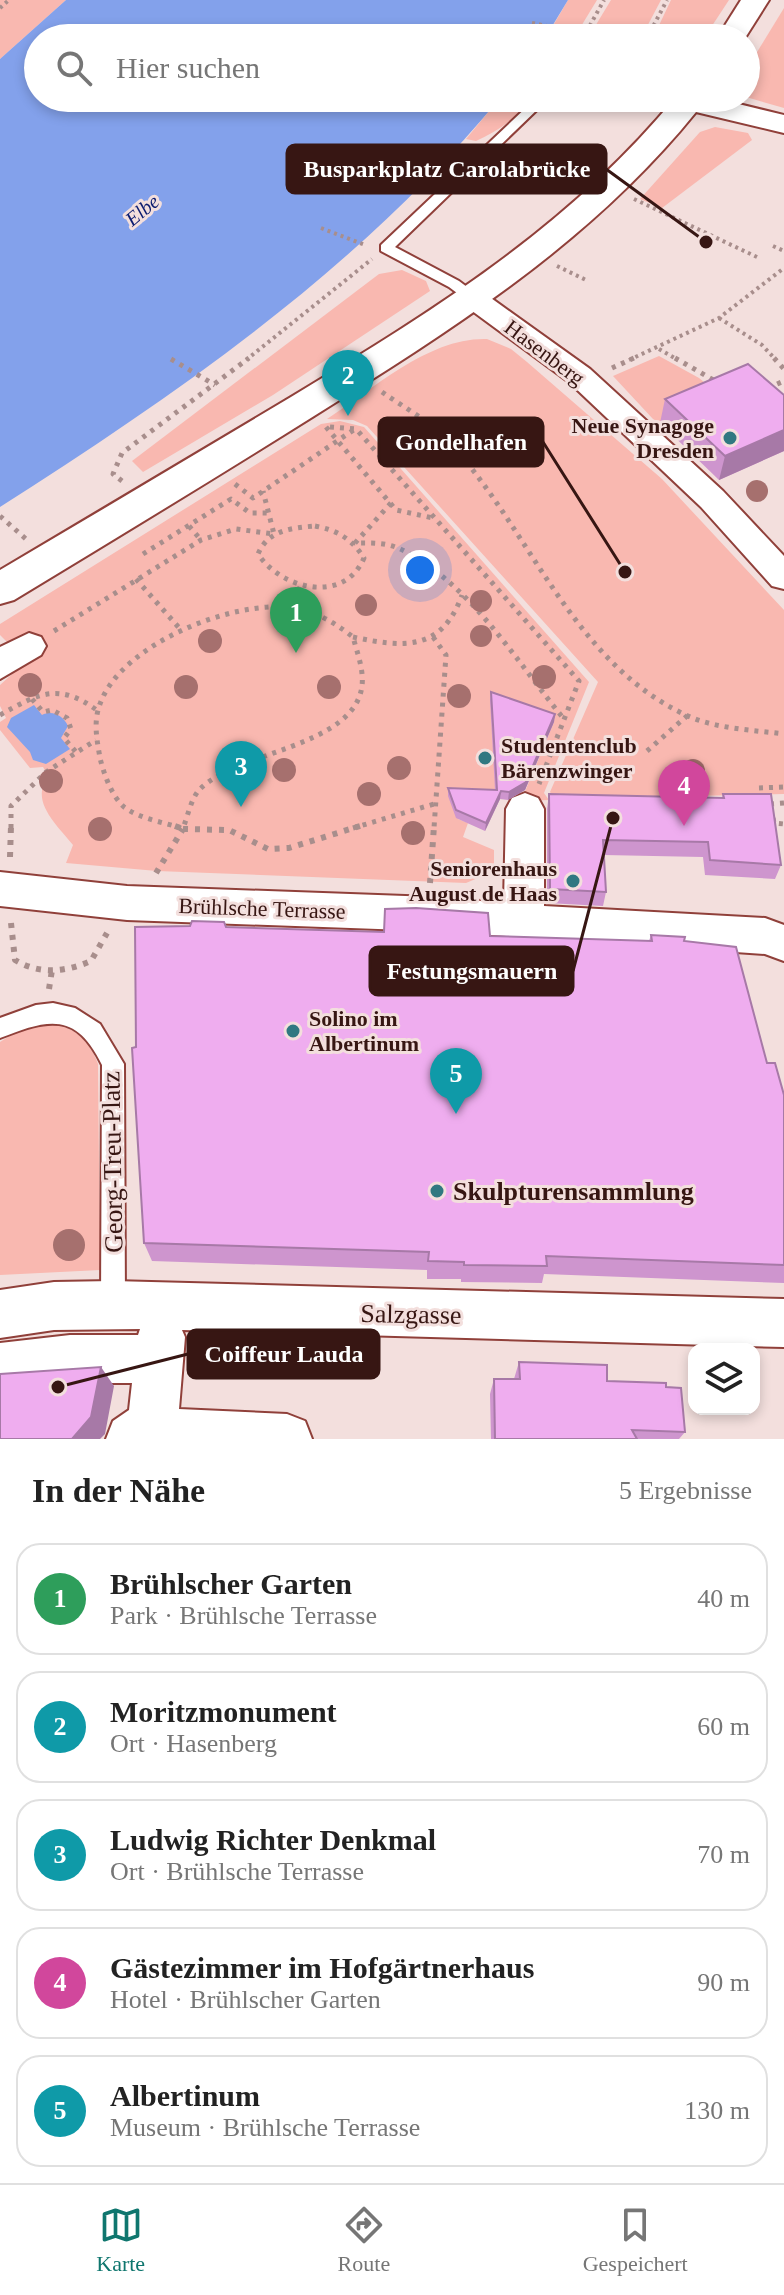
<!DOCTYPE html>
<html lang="de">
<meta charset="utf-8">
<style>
:root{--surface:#fff;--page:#f6f6f6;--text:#222;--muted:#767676;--line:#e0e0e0;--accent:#0f766e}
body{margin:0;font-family:"Times New Roman",serif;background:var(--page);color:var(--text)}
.controls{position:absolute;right:24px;bottom:24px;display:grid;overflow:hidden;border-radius:16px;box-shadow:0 4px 12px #0003}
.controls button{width:72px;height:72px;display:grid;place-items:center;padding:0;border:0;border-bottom:2px solid var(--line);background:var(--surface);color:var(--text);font:40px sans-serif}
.you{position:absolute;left:420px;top:570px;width:28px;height:28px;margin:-20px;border:6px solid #fff;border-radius:50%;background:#1a73e8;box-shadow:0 0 0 12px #1a73e833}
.badge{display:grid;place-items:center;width:52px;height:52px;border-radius:50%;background:var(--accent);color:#fff;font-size:26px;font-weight:700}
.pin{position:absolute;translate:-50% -66px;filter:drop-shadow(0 2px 4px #0008)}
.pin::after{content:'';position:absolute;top:42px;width:28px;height:24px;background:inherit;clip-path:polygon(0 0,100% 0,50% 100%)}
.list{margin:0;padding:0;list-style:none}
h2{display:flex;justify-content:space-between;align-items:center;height:104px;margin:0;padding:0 32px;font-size:34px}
h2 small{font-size:26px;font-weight:400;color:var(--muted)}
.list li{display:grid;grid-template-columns:52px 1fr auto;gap:24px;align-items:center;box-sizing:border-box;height:112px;margin:0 16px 16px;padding:0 16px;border:2px solid var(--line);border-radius:24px}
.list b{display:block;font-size:30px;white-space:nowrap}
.list p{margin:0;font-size:26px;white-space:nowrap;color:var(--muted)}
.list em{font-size:26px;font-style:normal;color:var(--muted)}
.icon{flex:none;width:44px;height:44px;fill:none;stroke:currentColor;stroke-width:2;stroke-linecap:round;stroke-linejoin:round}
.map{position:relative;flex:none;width:784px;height:1439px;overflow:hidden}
.search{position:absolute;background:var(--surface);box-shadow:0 4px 12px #0003;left:24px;right:24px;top:24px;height:88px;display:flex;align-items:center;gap:20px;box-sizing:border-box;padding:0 28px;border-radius:44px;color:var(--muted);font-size:30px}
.sheet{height:744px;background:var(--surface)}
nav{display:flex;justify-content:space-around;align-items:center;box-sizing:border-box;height:112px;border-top:2px solid var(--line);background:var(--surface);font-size:22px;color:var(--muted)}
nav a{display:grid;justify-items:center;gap:4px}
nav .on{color:var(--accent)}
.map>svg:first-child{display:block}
.green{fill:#f9b8b0}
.water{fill:#83a1eb}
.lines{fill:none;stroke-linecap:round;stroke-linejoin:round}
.lane-casing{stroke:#90403a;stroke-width:4}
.street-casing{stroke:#90403a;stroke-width:4}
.secondary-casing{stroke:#90403a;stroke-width:4}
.path-far2{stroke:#a88e8c;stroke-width:4;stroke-dasharray:3 4;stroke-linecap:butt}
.path-far1{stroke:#a88e8c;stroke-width:5;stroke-dasharray:4 6;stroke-linecap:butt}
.path{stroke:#a88e8c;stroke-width:6;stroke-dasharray:5 7;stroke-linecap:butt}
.lane{fill:#fff;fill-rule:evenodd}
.street{fill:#fff;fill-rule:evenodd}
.secondary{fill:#fff;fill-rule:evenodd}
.tree{fill:#a6706e}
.wall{fill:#ce95ce}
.shaded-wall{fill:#a779a7}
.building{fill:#efadef;stroke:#a779a7;stroke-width:2}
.poi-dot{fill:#307881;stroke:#f3dfdd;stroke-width:3}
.labels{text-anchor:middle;stroke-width:6;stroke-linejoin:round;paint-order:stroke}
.far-water-label{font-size:20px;font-style:italic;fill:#0c1c70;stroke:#f3dfdd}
.street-label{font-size:22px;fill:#371613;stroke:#f3dfdd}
.poi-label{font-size:22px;font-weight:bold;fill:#371613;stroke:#f3dfdd;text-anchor:end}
.near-street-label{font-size:26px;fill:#371613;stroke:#f3dfdd}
.near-poi-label{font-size:26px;font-weight:bold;fill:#371613;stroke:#f3dfdd;text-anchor:start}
.leader{fill:none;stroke:#371613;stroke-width:3}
.callout-dot{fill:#371613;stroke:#f3dfdd;stroke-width:3}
.callout{fill:#371613;stroke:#371613;stroke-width:3}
.callout-label{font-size:24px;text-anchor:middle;font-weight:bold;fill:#fff}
</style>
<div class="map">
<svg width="784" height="1439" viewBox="0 0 784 1439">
<rect width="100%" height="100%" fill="#f3dfdd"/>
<!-- green -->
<g class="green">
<path d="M0,0H66L0,59Z"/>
<path d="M568,0H597L580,28L554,24Z"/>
<path d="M611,0H661L641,38H588Z"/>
<path d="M671,0H729L704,38H653Z"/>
<path d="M784,8V108L746,97V70Z"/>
<path d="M500,98H531C519,117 497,132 476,141L466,139Z"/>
<path d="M715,127L748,133L752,140L662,208L640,199L700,132Z"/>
<path d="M402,270L426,281L430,291L273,395L143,472L132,461L379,274Z"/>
<path d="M487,339L511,349L527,362L662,479L784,610V794L555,799L550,792L598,682L367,426L353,420L327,419C373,389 429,337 487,339Z"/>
<path d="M659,356L699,378L722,397L660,423L653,419L613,376Z"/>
<path d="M340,421L364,427L589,682L544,793L549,800L521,801L554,722L496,799L458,819L468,823L463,837L494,850V863L485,875L466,883L157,871L66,863L73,845C58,826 28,800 49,777L43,767L30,768L0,730V722L6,718L0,706V685L21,666L16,651L0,635V624L321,424Z"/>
<path d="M43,1024C72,1024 88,1037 98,1064L100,1270L0,1275V1042L16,1032Z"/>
</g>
<!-- water -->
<g class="water">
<path d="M66,0H568L545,38H38V98H500C361,267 183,390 0,507V59Z"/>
<path d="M34,705L42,715C52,710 63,715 68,726L61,738L70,749L46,764L33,760L30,752L7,727L11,718Z"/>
</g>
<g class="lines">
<!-- lane casing -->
<g class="lane-casing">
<g id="lane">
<path d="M531,103L541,106L395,247L459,281L479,296V302H469L449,287L381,251V245Z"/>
<path d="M53,1003L75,1008L100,1024L124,1064L125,1305L121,1313L113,1317L105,1313L101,1305L102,1065C76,1011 48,1019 0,1038V1018L36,1005Z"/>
</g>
</g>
<!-- street casing -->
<g class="street-casing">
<g id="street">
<path d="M474,290L484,293L590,369L723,491L784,556V589L772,586L701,507L570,383L464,305L460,299L464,293Z"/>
<path d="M29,633L41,637L46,646L41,655L0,679V647Z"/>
<path d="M525,793L538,798L544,809V906L765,918L784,925V961L765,954L433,931L127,920L0,906V872L127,886L433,897L504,903L506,809L512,798Z"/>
<path d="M113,1281L784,1299V1347L182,1330L185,1337L179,1409L287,1414L305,1421L312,1439H106L113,1421L129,1410L132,1383H70L0,1391V1343L70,1335H138L140,1329L54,1330L0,1338V1290L54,1282Z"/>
</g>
</g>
<!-- secondary casing -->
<g class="secondary-casing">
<g id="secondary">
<path d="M741,0H769L745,38H717Z"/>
<path d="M675,98H714L784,115V133L696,112C591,242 455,328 314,416C215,478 115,539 14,600L0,604V570C97,513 194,455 291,397C433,311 569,227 675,98Z"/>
</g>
</g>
<!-- path-far2 -->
<g class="path-far2">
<path d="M0,8L9,0"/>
<path d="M532,23L585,33"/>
<path d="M583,38L604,0"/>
<path d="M647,38L667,0"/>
<path d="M634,199L759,258"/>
<path d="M321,228L365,245"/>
<path d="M773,246L784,251"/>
<path d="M557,266L586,280"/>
<path d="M719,318L762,345L776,360"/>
<path d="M659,349L678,360"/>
<path d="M246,360L372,259"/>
<path d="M629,360L719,318L784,268"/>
</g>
<!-- path-far1 -->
<g class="path-far1">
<path d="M675,358L717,382"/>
<path d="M774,358L784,369"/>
<path d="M171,359L215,385"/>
<path d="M612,368L634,358"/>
<path d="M768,388L784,381"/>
<path d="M382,392C405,408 431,422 450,443C531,531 573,664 688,716C717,729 753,730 784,734"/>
<path d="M326,427L396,510L433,518"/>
<path d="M330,427L356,429L579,681L539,784"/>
<path d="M122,481L113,474L122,453L249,358"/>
<path d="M235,484L253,498L355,429"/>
<path d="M391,503L355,543C369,543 384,542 398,548C468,580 516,661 564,719"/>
<path d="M0,516L26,539"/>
<path d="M189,526L201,540"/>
<path d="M315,526C337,530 352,539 364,558C344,605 281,589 258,554C268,530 291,528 315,526Z"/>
<path d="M143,554L231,499L250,513H269"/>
<path d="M136,579L181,630"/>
<path d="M291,607L300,587"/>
<path d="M54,631L201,540L236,529L274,534L263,491"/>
<path d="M353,637C404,648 442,651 462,595"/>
<path d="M433,637L446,655L434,828"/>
<path d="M32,699L43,712L52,710L67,718L71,729L64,738L76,752"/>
<path d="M0,715C39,693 59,682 98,711"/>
<path d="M647,751L688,715"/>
<path d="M759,788L784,787"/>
<path d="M770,804L784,803"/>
<path d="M773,818L774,823L784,824"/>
<path d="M11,828V806L46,772L96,740"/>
<path d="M181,828C163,822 140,819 124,807C111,795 104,774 100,758C97,740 93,722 100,704C121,644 234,599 293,608C316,611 335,623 353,637C357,652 364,670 362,686C354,747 238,751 200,789C191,798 188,816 183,828"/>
<path d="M353,828L434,804"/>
</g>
<!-- path -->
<g class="path">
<path d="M175,826L183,829"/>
<path d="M183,829L229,830L268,849L289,848L360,826"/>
<path d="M10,857L11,826"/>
<path d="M156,873L183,829"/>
<path d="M430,883L434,826"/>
<path d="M11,923L15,960C40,975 65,972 91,961L107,933"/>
<path d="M49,989L52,970"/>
<path d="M288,1347V1370"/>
</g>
<!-- lane -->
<use href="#lane" class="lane"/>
<!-- street -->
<use href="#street" class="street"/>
<!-- secondary -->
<use href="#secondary" class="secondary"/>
</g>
<!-- trees -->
<g class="tree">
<circle cx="757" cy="491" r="11"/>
<circle cx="481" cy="601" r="11"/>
<circle cx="366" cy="605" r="11"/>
<circle cx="481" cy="636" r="11"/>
<circle cx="210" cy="641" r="12"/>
<circle cx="544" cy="677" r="12"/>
<circle cx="30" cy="685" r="12"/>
<circle cx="186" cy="687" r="12"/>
<circle cx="329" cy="687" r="12"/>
<circle cx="459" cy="696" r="12"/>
<circle cx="399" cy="768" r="12"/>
<circle cx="284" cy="770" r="12"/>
<circle cx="693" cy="771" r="12"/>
<circle cx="51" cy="781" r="12"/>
<circle cx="369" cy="794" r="12"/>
<circle cx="100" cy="829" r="12"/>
<circle cx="413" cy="833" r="12"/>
<circle cx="69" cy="1245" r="16"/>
</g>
<!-- wall -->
<g class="wall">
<path d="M784,395V451L719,480L660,423L665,399Z"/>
<path d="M491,692L555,714L554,722L525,790L508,800L500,799L485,831L456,818L448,796V788L495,790L490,700Z"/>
<path d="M549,794L722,798L723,794L781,865L775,879L705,875L703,857L604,855L606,892L603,906L547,903V809Z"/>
<path d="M226,927L649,941L651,935L684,941L767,1063L784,1095V1283L544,1274L542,1283L461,1282V1279H427V1270L152,1261L144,1243L136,1047Z"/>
<path d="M519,1362L607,1381L666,1387L685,1432L679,1439H491L490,1394L494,1379H514Z"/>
</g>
<!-- shaded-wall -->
<g class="shaded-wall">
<path d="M784,430V451L719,480L725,456Z"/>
<path d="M555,714L554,722L525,790L508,800L509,792Z"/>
<path d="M501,791L500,799L485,831L486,823Z"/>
<path d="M101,1367L114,1386L105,1434L100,1439H72Z"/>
</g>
<!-- building -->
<g class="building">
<path d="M748,364L784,395V430L725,456L665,399Z"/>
<path d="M491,692L555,714L526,782L509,792L501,791L486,823L456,810L448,788L497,790Z"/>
<path d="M549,794L724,798L723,794H771L781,865L710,860L708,842L603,840L606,892L550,889Z"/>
<path d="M416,908L488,913L490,936L652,941L651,935L685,937L684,941L736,947L767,1063H775L784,1095V1265L546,1256L547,1266L464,1265V1262L428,1261L429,1252L144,1243L132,1048L136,1047L135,927L190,926L192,921L224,922L226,927L384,932L385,909Z"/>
<path d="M519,1362L607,1365V1381L666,1383V1387L681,1388L685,1432L632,1430L637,1439H495L494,1379H520Z"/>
<path d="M101,1367L91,1417L72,1439H0V1374Z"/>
</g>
<!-- markers -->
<g class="poi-dot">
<circle cx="730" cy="438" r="8"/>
<circle cx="485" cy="758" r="8"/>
<circle cx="573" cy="881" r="8"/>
<circle cx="293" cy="1031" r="8"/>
<circle cx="437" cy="1191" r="8"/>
</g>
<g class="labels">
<!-- far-water labels -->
<g class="far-water-label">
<text transform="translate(142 210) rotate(-39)" y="7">Elbe</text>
</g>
<!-- street labels -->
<g class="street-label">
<text transform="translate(545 352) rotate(37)" y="8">Hasenberg</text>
<text transform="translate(262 908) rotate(2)" y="8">Brühlsche Terrasse</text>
</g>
<!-- poi labels -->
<g class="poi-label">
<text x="714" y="433">Neue Synagoge<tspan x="714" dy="25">Dresden</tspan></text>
<text x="501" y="753" text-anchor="start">Studentenclub<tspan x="501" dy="25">Bärenzwinger</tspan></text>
<text x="557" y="876">Seniorenhaus<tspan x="557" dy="25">August de Haas</tspan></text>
<text x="309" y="1026" text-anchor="start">Solino im<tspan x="309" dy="25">Albertinum</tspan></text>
</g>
<!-- near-street labels -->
<g class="near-street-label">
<text transform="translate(112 1162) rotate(-91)" y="9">Georg-Treu-Platz</text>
<text transform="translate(411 1314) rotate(1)" y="9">Salzgasse</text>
</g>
<!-- near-poi labels -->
<g class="near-poi-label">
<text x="453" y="1200">Skulpturensammlung</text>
</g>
</g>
<!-- callouts -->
<path class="leader" d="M706 242L606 169M625 572L543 442M613 818L573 971M58 1387L188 1354"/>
<g class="callout-dot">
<circle cx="706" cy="242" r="8"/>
<circle cx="625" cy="572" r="8"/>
<circle cx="613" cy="818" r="8"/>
<circle cx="58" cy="1387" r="8"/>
</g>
<g class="callout">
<rect x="287" y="145" width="319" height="48" rx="8"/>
<rect x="379" y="418" width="164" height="48" rx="8"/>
<rect x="370" y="947" width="203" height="48" rx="8"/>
<rect x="188" y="1330" width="191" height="48" rx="8"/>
</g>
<g class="callout-label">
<text x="447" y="177">Busparkplatz Carolabrücke</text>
<text x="461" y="450">Gondelhafen</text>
<text x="472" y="979">Festungsmauern</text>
<text x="284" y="1362">Coiffeur Lauda</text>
</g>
</svg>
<div class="controls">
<button><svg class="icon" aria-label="layers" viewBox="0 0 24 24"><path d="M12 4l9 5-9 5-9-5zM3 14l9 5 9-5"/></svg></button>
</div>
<div class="you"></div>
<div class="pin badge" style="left:296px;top:653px;background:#2e9e5b">1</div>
<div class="pin badge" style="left:348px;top:416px;background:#0f9aa8">2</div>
<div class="pin badge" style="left:241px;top:807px;background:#0f9aa8">3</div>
<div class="pin badge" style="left:684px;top:826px;background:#d1479c">4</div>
<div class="pin badge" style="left:456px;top:1114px;background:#0f9aa8">5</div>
<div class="search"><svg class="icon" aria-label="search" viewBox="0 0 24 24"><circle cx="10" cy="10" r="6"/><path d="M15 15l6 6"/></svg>Hier suchen</div>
</div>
<section class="sheet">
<h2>In der Nähe<small>5 Ergebnisse</small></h2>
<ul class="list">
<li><span class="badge" style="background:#2e9e5b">1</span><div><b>Brühlscher Garten</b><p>Park · Brühlsche Terrasse</p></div><em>40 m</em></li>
<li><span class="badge" style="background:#0f9aa8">2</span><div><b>Moritzmonument</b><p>Ort · Hasenberg</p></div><em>60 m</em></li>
<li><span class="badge" style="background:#0f9aa8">3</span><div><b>Ludwig Richter Denkmal</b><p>Ort · Brühlsche Terrasse</p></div><em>70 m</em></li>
<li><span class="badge" style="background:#d1479c">4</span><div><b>Gästezimmer im Hofgärtnerhaus</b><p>Hotel · Brühlscher Garten</p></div><em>90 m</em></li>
<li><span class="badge" style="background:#0f9aa8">5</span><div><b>Albertinum</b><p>Museum · Brühlsche Terrasse</p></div><em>130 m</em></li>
</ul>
</section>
<nav>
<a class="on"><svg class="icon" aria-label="map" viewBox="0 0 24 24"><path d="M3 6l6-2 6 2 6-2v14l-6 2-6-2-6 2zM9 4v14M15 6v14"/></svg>Karte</a>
<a><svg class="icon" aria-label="directions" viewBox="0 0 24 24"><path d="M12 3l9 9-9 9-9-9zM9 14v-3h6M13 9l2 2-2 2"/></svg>Route</a>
<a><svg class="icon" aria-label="saved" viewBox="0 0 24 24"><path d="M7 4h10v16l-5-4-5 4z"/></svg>Gespeichert</a>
</nav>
